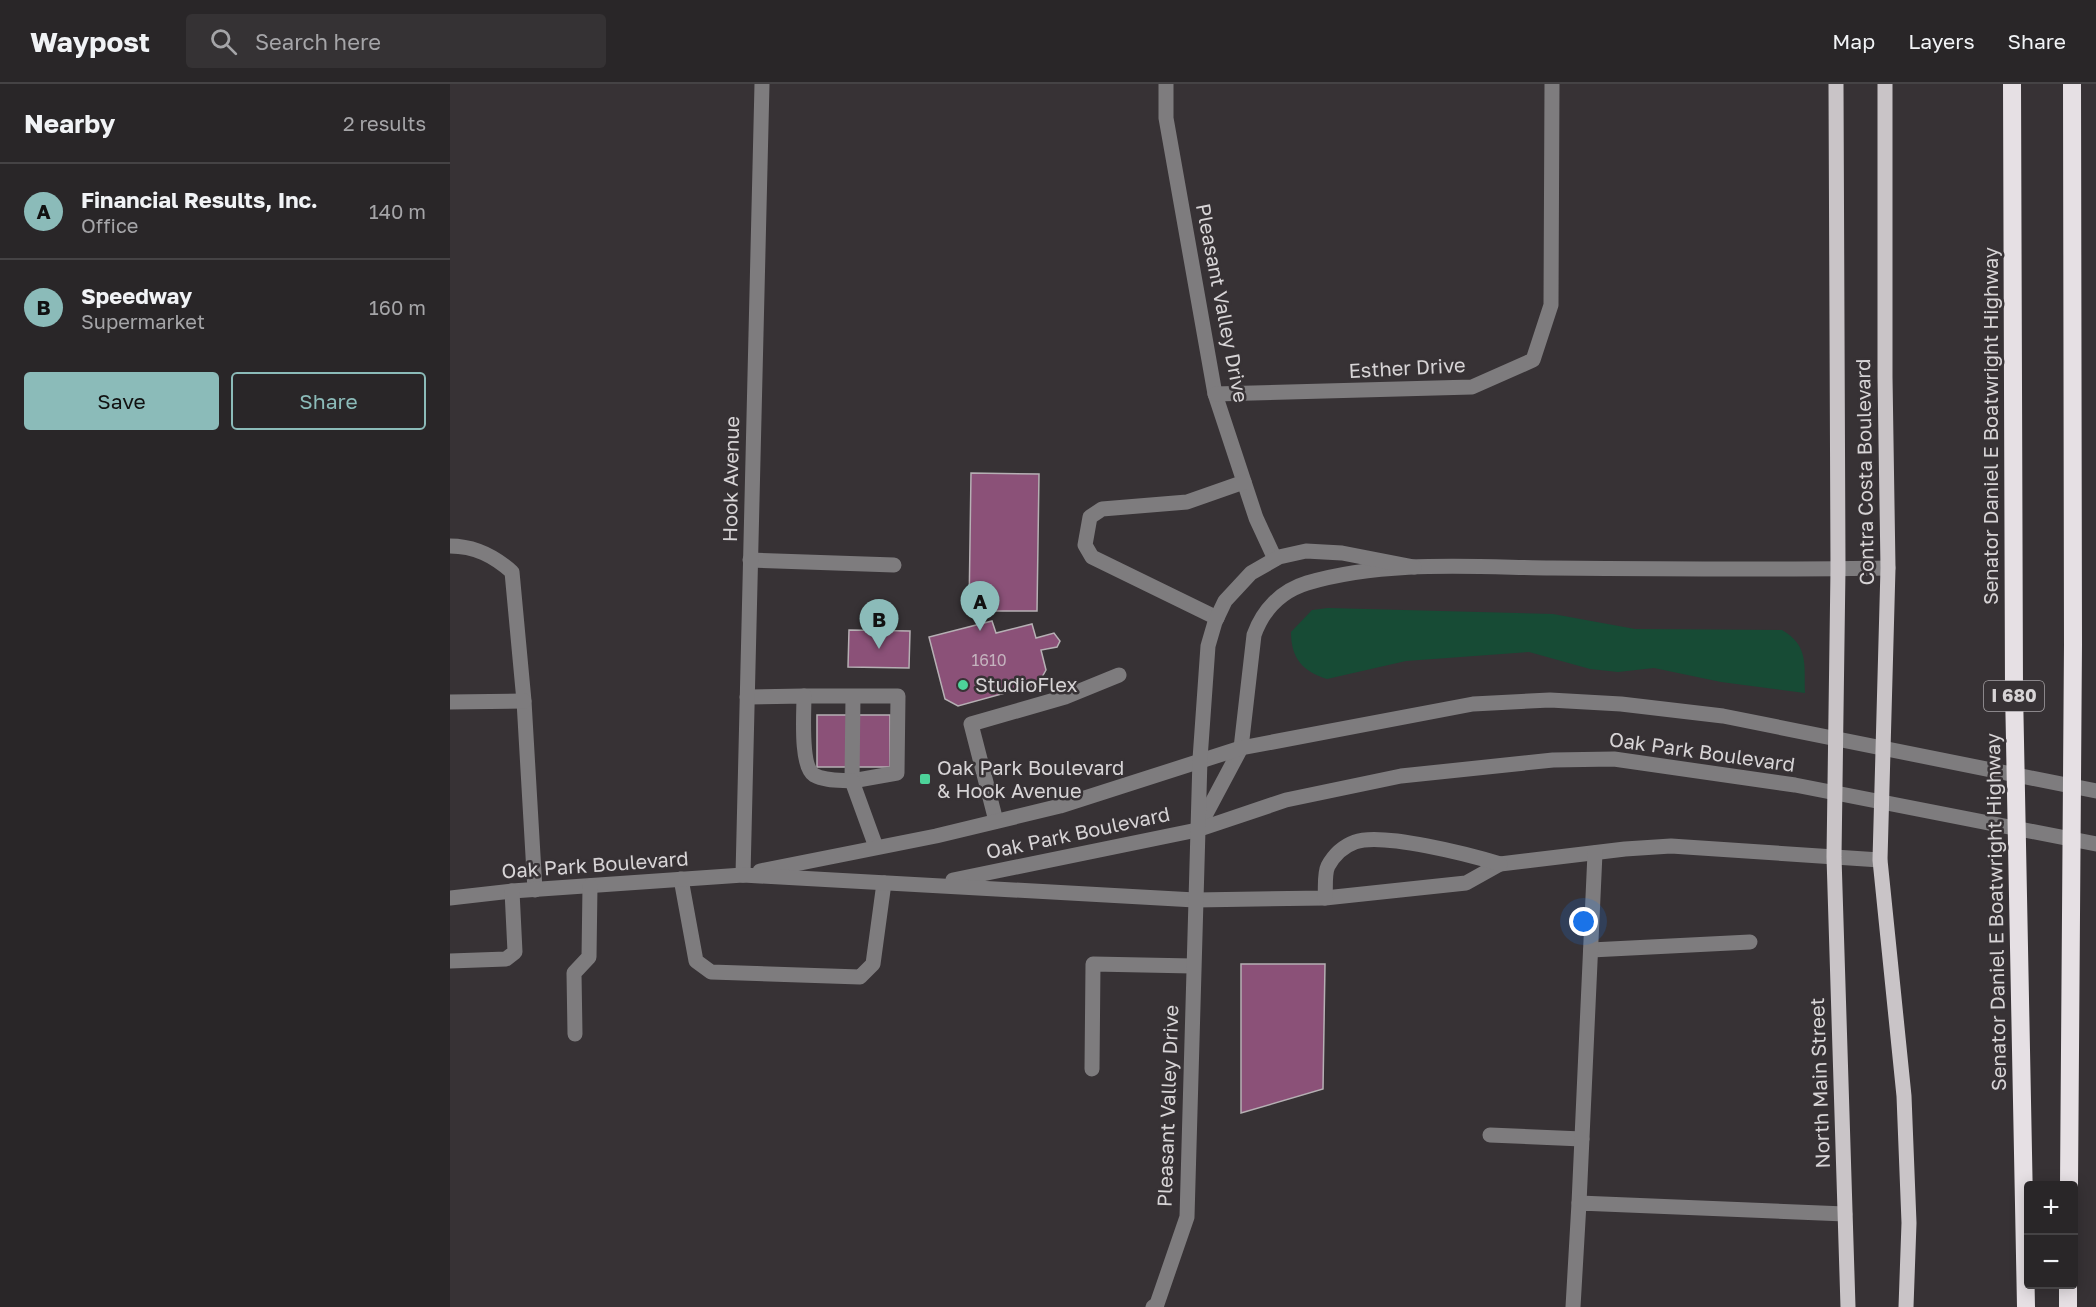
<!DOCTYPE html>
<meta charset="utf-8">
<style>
:root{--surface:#292628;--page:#353234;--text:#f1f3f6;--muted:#a5a5a8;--line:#454345;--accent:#8bbbb9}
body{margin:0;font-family:"Golos Text",sans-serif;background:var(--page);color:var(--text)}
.controls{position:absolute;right:18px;bottom:18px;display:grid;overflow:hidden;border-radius:6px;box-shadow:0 3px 15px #0003}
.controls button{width:54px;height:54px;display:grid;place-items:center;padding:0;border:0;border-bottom:2px solid var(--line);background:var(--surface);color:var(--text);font:30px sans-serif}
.you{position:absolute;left:1134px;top:838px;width:21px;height:21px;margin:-15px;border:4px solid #fff;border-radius:50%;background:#1a73e8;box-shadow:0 0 0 9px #1a73e833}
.badge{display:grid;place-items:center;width:39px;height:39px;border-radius:50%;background:var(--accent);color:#111;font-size:20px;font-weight:700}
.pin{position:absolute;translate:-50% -50px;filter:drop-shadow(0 2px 3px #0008)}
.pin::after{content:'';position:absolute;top:32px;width:21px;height:18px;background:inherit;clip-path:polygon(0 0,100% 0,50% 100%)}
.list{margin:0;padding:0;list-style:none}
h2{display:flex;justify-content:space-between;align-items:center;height:78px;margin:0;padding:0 24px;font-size:26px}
h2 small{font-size:20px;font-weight:400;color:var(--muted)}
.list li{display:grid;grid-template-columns:39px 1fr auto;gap:18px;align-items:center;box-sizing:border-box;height:96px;padding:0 24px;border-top:2px solid var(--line)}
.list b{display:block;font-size:22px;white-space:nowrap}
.list p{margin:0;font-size:20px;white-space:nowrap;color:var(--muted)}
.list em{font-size:20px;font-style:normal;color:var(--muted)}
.actions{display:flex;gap:12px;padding:18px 24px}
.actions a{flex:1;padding:14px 0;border:2px solid var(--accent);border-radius:6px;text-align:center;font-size:21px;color:var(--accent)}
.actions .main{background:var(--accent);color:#111}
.icon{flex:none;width:33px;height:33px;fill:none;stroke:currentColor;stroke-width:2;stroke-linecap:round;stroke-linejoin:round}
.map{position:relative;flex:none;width:1646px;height:1223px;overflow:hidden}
header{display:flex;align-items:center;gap:36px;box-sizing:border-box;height:84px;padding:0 30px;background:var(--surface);border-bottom:2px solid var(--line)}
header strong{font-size:28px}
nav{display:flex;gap:33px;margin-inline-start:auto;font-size:21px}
.search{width:420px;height:54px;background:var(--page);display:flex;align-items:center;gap:15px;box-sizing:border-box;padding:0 21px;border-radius:6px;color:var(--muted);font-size:22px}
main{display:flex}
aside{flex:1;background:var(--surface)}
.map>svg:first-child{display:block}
.green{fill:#174b35}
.building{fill:#8b5178;stroke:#b6b0b4;stroke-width:1.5}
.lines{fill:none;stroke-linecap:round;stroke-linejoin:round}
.minor{stroke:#7e7c7e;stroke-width:15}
.major{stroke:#c9c4c7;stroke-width:15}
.highway{stroke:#e6e0e4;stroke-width:18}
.poi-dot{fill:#4dd39a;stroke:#373235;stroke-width:2}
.labels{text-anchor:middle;stroke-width:5;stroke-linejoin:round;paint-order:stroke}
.number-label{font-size:16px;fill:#c4b3be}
.shield{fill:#373235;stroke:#a7a3a6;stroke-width:1.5}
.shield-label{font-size:18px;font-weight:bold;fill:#d7d4d6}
.street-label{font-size:20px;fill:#d7d4d6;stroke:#373235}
.poi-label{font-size:20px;fill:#d7d4d6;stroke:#373235;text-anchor:start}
</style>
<header>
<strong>Waypost</strong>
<div class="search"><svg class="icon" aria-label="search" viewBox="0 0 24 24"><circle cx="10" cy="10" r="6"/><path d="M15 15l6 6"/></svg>Search here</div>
<nav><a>Map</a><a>Layers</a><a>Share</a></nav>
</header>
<main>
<aside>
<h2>Nearby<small>2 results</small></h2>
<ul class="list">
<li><span class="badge">A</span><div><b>Financial Results, Inc.</b><p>Office</p></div><em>140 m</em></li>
<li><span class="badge">B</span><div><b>Speedway</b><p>Supermarket</p></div><em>160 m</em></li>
</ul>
<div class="actions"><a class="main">Save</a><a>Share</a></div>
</aside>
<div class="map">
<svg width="1646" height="1223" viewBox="0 0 1646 1223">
<rect width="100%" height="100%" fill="#373235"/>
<!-- green -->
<path class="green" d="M878,524L1103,530L1185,545L1332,546C1359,562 1354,580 1355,609L1271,598L1204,584L1168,588L1140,585L1079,568L956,577L877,595C852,587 841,574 841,548L862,526Z"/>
<!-- building -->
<g class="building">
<path d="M521,389L589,390L587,527H519Z"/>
<path d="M542,537L546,549L582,540L586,554L604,549L610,557L607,563L591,566L596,586L588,600L508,622L495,615L479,553Z"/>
<path d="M399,546L460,547L459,584L398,583Z"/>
<rect x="367" y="631" width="73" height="52"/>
<path d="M791,880H875L873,1005L791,1029Z"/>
</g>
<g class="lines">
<!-- minor -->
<g class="minor">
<path d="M716,0V34L765,310L806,434L825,475"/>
<path d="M765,310L1022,303L1083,276L1101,221L1102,0"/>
<path d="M0,462C25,462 44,472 62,488L74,617L85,806"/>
<path d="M300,476L444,481"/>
<path d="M767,534L642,473L635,461L640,433L652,425L737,418L794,398"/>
<path d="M354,612H448L447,689L402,697L403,612"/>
<path d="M297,613L354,612C354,629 350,682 364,691C375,697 389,696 402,697L426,763"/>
<path d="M0,618L74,617"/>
<path d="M546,737L521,640L615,613L669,591"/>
<path d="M750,741L791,664L804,551C813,526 831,507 857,499C936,476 1021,483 1102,484C1214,485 1326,486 1438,484"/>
<path d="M310,787L486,752L610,722L791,664L1023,620L1100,616L1171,620L1273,632L1646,707"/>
<path d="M293,791L312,0"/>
<path d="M231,795L246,877L261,888L410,893L423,880L434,799"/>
<path d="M503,796L747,746L836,716L951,692L1103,676L1164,675L1345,701L1646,760"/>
<path d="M0,814L62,807L293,791L745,816L875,814L1016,799L1050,780L1175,765L1221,762L1430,776"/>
<path d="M875,814C876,804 874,790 878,782C884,771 894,762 905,758C932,748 1021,771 1050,780"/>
<path d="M1141,866L1300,858"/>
<path d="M0,877L56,875L65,868L62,807"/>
<path d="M125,950L124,889L139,873L140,802"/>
<path d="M642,985L643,880L743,882"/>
<path d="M1040,1051L1132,1055"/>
<path d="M1129,1119L1145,769"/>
<path d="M703,1223L707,1220L737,1133L750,675L758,562L765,538L775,517L801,489L829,473L856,467L892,469L964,483"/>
<path d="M1123,1223L1129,1119L1395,1130"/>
</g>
<!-- major -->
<g class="major">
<path d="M1386,0L1388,485L1384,773L1398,1223"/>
<path d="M1435,0V293L1438,484L1430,776L1454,1012L1459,1139L1456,1223"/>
</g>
<!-- highway -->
<g class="highway">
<path d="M1562,0L1564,606L1576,1223"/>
<path d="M1619,1102L1623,560L1622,0"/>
<path d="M1618,1223V1200"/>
</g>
</g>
<!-- markers -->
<g class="poi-dot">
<circle cx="513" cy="601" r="6"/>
<rect x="469" y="689" width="12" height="12" rx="3"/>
</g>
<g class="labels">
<!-- number labels -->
<g class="number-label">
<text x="539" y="582">1610</text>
</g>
<!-- shield labels -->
<rect class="shield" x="1534" y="597" width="60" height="30" rx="4.5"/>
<g class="shield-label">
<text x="1564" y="618">I 680</text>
</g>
<!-- street labels -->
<g class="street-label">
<text transform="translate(772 219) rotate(79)" y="7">Pleasant Valley Drive</text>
<text transform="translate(957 284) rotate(-3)" y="7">Esther Drive</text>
<text transform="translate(1541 342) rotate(-90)" y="7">Senator Daniel E Boatwright Highway</text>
<text transform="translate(1415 388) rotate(-91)" y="7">Contra Costa Boulevard</text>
<text transform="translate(281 395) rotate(-89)" y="7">Hook Avenue</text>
<text transform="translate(1252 668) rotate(8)" y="7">Oak Park Boulevard</text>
<text transform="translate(628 749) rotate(-12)" y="7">Oak Park Boulevard</text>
<text transform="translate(145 781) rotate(-4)" y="7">Oak Park Boulevard</text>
<text transform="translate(1546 828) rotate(-91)" y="7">Senator Daniel E Boatwright Highway</text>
<text transform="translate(1370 999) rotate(-92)" y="7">North Main Street</text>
<text transform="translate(718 1022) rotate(-88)" y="7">Pleasant Valley Drive</text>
</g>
<!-- poi labels -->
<g class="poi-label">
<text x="525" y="608">StudioFlex</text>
<text x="487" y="691">Oak Park Boulevard<tspan x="487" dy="23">&amp; Hook Avenue</tspan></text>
</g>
</g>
</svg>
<div class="controls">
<button>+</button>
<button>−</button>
</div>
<div class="you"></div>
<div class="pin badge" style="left:530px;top:547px">A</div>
<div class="pin badge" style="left:429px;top:565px">B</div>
</div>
</main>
